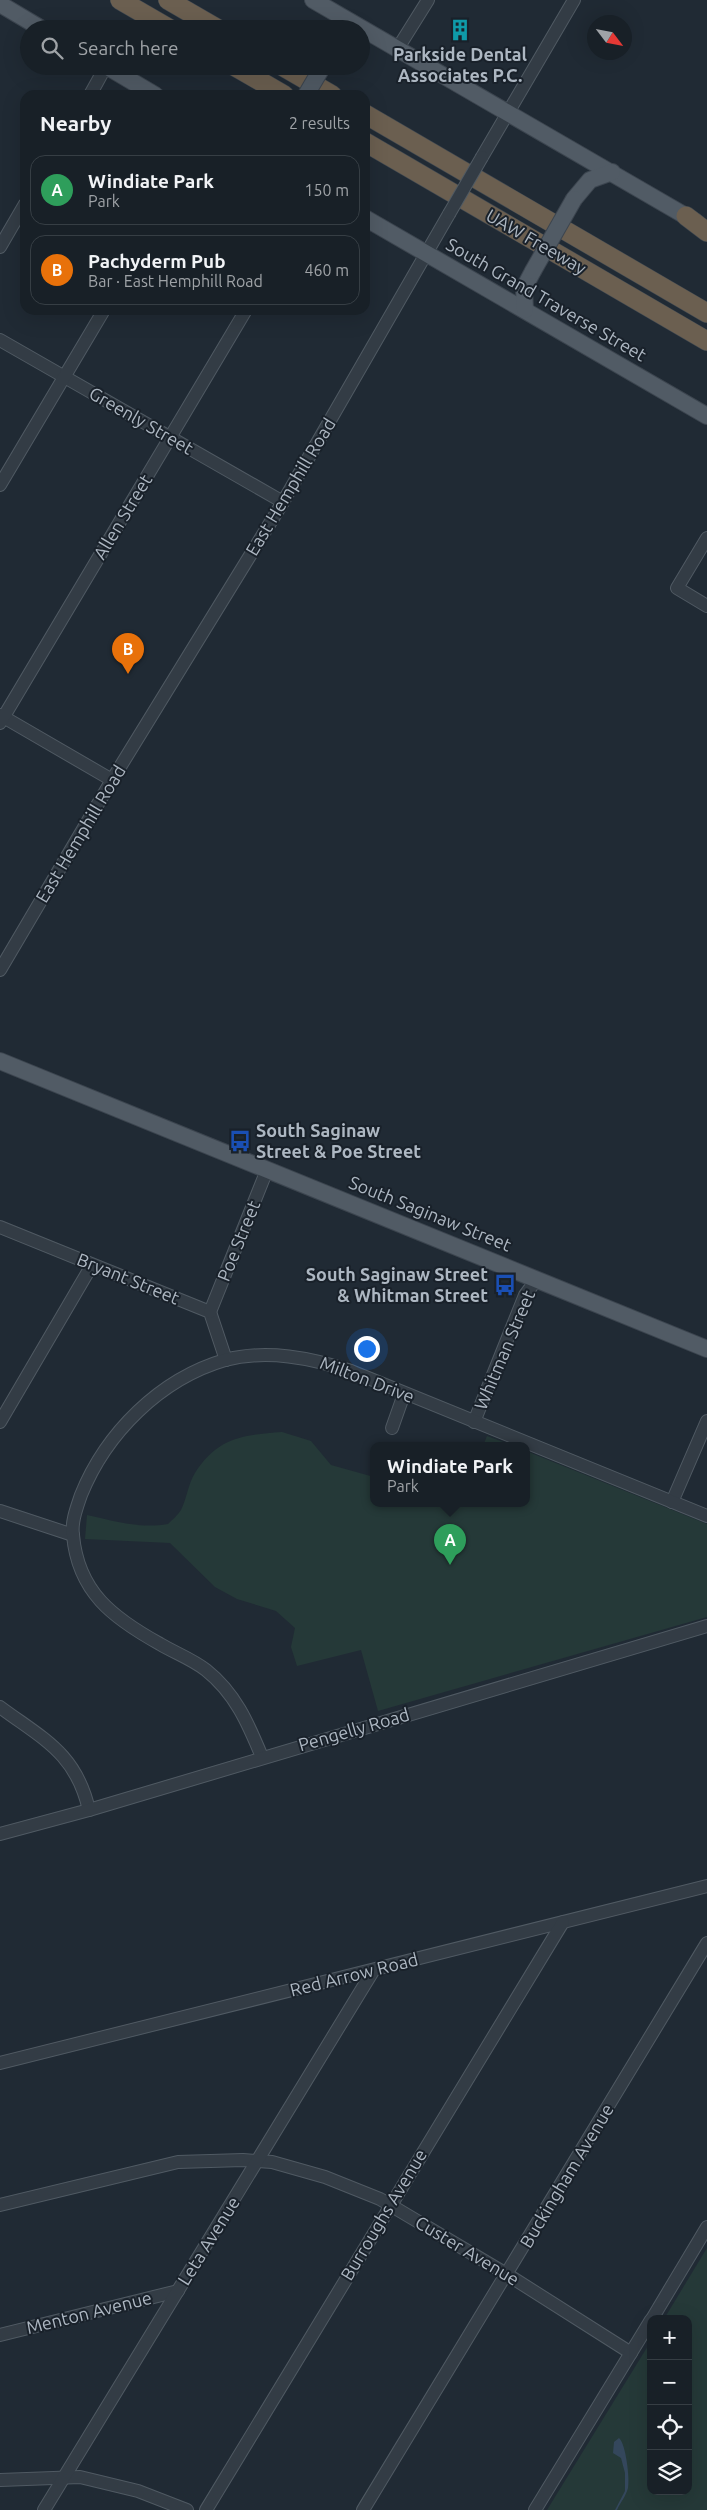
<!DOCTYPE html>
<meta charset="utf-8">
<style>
:root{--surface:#182027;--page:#21282f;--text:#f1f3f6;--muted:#9fa3a7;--line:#363e44;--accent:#81b5f3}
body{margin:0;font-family:Ubuntu,sans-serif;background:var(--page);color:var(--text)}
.controls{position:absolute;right:15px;bottom:15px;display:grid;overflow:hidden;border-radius:10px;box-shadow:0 5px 20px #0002}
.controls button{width:45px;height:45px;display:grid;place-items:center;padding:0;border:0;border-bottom:1px solid var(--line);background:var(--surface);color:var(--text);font:25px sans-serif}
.compass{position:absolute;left:587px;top:15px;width:45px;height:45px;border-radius:50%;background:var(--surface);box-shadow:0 5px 20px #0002;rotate:122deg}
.you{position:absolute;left:366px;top:1348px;width:18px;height:18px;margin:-12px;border:4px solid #fff;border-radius:50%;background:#1a73e8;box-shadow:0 0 0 8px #1a73e833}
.badge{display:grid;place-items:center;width:32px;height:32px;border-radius:50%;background:var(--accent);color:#fff;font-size:16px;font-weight:700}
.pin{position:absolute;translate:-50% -41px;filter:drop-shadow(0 1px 2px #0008)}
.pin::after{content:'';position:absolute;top:26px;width:18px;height:15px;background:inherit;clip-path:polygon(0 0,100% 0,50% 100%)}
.popup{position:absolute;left:370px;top:1442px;width:160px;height:65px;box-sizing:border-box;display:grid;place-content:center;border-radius:10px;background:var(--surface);filter:drop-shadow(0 1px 4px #0005);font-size:16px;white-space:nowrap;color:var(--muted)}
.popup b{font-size:19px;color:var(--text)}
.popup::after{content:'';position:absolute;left:50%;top:100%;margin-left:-10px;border:10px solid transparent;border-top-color:var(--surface)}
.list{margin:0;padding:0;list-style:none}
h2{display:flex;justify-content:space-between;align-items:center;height:65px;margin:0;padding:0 20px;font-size:21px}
h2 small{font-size:16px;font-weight:400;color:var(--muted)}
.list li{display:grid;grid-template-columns:32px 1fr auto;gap:15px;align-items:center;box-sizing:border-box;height:70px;margin:0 10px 10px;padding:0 10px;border:1px solid var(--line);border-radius:15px}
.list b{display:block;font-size:19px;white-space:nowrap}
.list p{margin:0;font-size:16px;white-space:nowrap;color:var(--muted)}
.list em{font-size:16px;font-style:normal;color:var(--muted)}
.icon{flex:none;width:28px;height:28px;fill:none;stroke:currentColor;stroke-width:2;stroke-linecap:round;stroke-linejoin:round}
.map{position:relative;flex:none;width:707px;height:2510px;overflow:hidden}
.search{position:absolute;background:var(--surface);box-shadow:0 5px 20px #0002;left:20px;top:20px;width:350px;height:55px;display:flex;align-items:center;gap:12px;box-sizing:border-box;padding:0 18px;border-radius:28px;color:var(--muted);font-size:19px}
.panel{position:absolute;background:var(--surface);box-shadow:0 5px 20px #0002;left:20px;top:90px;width:350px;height:225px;border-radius:15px}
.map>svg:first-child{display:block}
.green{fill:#253938}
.water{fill:#34475c}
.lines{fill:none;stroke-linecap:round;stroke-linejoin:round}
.minor-casing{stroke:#505a63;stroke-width:14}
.major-casing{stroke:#3c454f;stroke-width:18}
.highway-casing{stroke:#3e4750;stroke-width:20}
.minor{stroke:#333c45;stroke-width:12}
.major{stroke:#515b65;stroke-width:16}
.highway{stroke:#6b5f50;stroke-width:19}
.minor-bridge-casing{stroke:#505a63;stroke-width:14;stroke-linecap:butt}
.major-bridge-casing{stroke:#3c454f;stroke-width:18;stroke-linecap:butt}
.minor-bridge{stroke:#333c45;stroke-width:12}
.major-bridge{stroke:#515b65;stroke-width:16}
.labels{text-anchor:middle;stroke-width:4;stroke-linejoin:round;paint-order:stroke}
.poi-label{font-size:18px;font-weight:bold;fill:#adb7c2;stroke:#19212a}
.street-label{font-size:18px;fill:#adb7c2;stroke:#19212a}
</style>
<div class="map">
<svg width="707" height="2510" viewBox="0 0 707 2510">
<rect width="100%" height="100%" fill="#202a34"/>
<!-- green -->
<g class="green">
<path d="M282,1432L311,1441L331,1465L374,1477V1504H526V1451L707,1524V1617L378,1711L361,1650L297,1666L291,1647L295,1628L276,1611L237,1599L215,1587L170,1543L85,1539L87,1515C114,1521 140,1529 168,1524C172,1520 178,1515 181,1510C187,1498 188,1484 195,1473C218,1437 243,1435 282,1432Z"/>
<path d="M487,1436L514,1446H483Z"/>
<path d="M707,2248V2510H547L651,2341V2491H688V2319H664Z"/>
</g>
<!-- water -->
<path class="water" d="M619,2438C626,2444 630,2479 628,2488C626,2496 620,2503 617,2510H615L625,2491V2473L621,2458L613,2453L614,2442Z"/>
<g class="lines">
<!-- minor casing -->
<g class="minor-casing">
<g id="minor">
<path d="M398,48L428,0"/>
<path d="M90,95L106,66"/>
<path d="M482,157L574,0"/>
<path d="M0,247L25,204"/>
<path d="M0,340L283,502"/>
<path d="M0,485L104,310"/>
<path d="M707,538L677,588L707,606"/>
<path d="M0,715L112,780"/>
<path d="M0,723L246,310"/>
<path d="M0,970L112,780L283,502L449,214"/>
<path d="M0,1227L210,1312L226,1360"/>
<path d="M210,1312L267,1170"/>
<path d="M0,1422L92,1265"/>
<path d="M474,1422L525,1295L537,1279"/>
<path d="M392,1428L404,1394"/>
<path d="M672,1502L707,1421"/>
<path d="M0,1511L73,1535"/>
<path d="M0,1707C43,1739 76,1753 89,1810"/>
<path d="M262,1757C248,1723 235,1693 206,1670C192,1659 175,1653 160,1644C113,1618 78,1592 73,1535C71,1522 77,1507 81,1495C106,1433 160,1379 225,1360C267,1349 311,1358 351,1371L707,1516"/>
<path d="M0,1834L89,1810L707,1626"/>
<path d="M0,2063L707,1886"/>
<path d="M0,2205L178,2162L243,2160L272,2162L325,2177L380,2199L508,2275L631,2353"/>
<path d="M652,2319L707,2227"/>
<path d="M0,2335L178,2291"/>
<path d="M0,2480L80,2477L138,2491L187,2510"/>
<path d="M44,2510L373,1971"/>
<path d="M206,2510L563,1922"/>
<path d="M363,2510L707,1943"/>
<path d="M535,2510L651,2320"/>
</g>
</g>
<!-- major casing -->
<g class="major-casing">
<g id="major">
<path d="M313,0L696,222"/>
<path d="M0,4L42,29"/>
<path d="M106,66L155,95"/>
<path d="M574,199L590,180L612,172"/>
<path d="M365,218L707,416"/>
<path d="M525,310L524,288L533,271"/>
<path d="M0,1061L707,1349"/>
</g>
</g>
<!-- highway casing -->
<g class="highway-casing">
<g id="highway">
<path d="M120,0L170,29"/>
<path d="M168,0L218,29"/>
<path d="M234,66L284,95"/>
<path d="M282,66L332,95"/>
<path d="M365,114L707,313"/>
<path d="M365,142L707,341"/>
<path d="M686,216L707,232"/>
</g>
</g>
<!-- minor -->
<use href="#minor" class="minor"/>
<!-- major -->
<use href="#major" class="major"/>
<!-- highway -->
<use href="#highway" class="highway"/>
<!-- minor-bridge casing -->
<g class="minor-bridge-casing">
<path id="minor-bridge" d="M449,214L482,157"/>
</g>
<!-- major-bridge casing -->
<g class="major-bridge-casing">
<g id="major-bridge">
<path d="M306,95L323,66"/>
<path d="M533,271L574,199"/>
</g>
</g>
<!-- minor-bridge -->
<use href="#minor-bridge" class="minor-bridge"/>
<!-- major-bridge -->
<use href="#major-bridge" class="major-bridge"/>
</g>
<!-- icons -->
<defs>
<g id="building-bare" transform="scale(1.725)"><path d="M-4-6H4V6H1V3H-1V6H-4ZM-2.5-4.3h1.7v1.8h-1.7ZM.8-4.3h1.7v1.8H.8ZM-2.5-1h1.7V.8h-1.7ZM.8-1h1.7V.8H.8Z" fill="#0f9aa8" stroke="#19212a" stroke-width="2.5" paint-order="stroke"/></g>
<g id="bus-bare" transform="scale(1.725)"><path d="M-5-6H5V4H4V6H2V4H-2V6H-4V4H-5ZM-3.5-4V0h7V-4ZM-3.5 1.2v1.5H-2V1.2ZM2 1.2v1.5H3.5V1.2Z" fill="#1a4fb4" stroke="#19212a" stroke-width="2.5" paint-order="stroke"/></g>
</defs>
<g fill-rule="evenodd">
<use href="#building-bare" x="460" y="30"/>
<use href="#bus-bare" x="240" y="1141"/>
<use href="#bus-bare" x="505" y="1285"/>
</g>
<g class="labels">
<!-- poi labels -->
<g class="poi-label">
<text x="460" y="61">Parkside Dental<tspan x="460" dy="21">Associates P.C.</tspan></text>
<text x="256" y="1137" text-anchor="start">South Saginaw<tspan x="256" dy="21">Street &amp; Poe Street</tspan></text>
<text x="488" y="1281" text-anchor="end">South Saginaw Street<tspan x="488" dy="21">&amp; Whitman Street</tspan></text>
</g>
<!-- street labels -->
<g class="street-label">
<text transform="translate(536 242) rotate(30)" y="6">UAW Freeway</text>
<text transform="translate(546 300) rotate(30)" y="6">South Grand Traverse Street</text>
<text transform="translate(141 421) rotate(30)" y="6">Greenly Street</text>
<text transform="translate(291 487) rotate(-59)" y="6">East Hemphill Road</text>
<text transform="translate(123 517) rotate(-59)" y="6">Allen Street</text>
<text transform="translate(81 834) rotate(-59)" y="6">East Hemphill Road</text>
<text transform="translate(430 1214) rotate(22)" y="6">South Saginaw Street</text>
<text transform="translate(239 1241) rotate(-68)" y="6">Poe Street</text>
<text transform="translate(128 1279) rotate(22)" y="6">Bryant Street</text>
<text transform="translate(505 1350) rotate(-67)" y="6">Whitman Street</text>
<text transform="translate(367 1380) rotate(21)" y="6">Milton Drive</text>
<text transform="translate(354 1730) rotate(-16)" y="6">Pengelly Road</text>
<text transform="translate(354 1975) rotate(-14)" y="6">Red Arrow Road</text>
<text transform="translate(567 2176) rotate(-59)" y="6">Buckingham Avenue</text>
<text transform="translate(384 2215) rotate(-59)" y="6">Burroughs Avenue</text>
<text transform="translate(209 2241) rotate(-58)" y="6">Leta Avenue</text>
<text transform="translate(467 2251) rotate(31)" y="6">Custer Avenue</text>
<text transform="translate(89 2313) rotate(-14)" y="6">Menton Avenue</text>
</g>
</g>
</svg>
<div class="controls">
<button>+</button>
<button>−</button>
<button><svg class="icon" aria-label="locate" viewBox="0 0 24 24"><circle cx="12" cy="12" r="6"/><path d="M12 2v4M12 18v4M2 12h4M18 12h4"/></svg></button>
<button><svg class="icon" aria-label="layers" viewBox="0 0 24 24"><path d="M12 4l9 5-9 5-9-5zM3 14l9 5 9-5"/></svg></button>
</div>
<svg class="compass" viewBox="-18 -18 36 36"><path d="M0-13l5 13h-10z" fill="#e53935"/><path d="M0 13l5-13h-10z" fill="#9fa3a7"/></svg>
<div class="you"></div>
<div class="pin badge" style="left:450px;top:1565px;background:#2e9e5b">A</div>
<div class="popup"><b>Windiate Park</b>Park</div>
<div class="pin badge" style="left:128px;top:674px;background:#e8710a">B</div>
<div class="search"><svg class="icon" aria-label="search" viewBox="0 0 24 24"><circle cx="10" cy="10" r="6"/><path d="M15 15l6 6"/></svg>Search here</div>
<section class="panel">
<h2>Nearby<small>2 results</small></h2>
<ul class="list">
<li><span class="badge" style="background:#2e9e5b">A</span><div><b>Windiate Park</b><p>Park</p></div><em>150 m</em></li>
<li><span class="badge" style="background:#e8710a">B</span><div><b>Pachyderm Pub</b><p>Bar · East Hemphill Road</p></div><em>460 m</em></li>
</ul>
</section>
</div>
